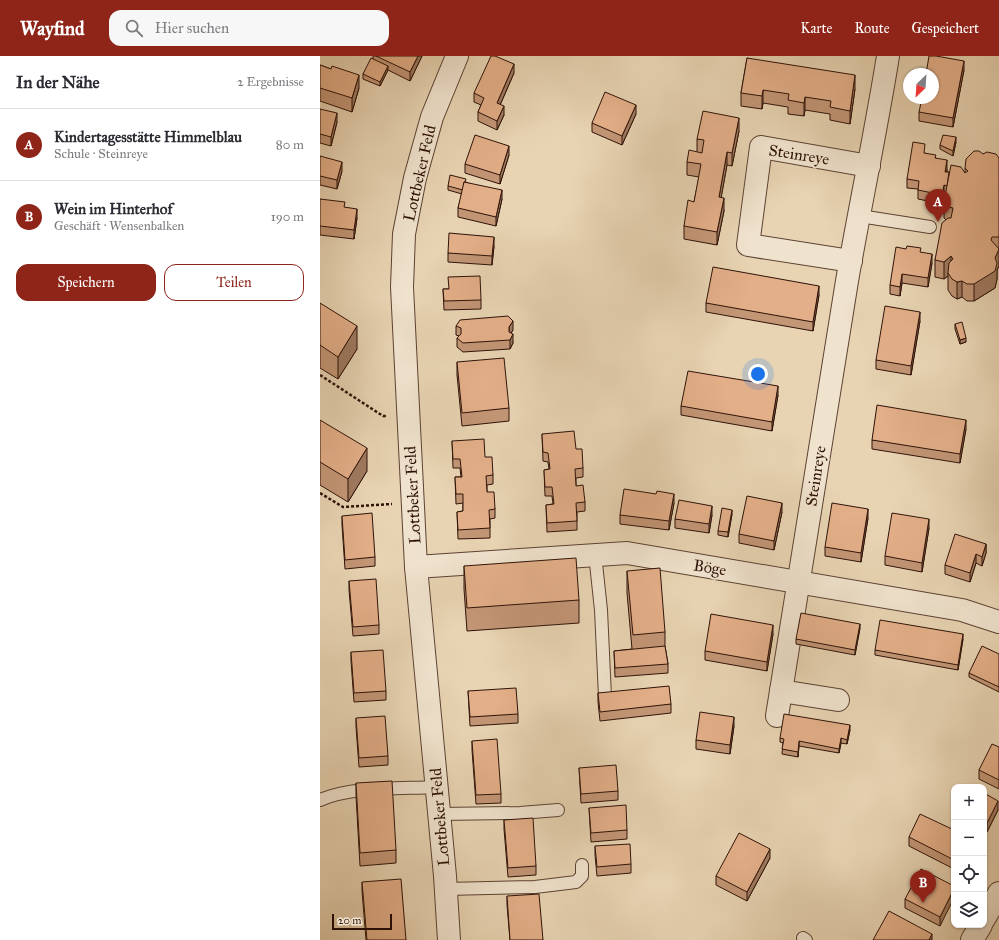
<!DOCTYPE html>
<html lang="de">
<meta charset="utf-8">
<style>
:root{--surface:#fff;--page:#f7f7f7;--text:#2b2b33;--muted:#7c7c81;--line:#e1e1e2;--accent:#8f2418}
body{margin:0;font-family:"IM FELL Great Primer",serif;background:var(--page);color:var(--text)}
.controls{position:absolute;right:12px;bottom:12px;display:grid;overflow:hidden;border-radius:8px;box-shadow:0 1px 3px #0004}
.controls button{width:36px;height:36px;display:grid;place-items:center;padding:0;border:0;border-bottom:1px solid var(--line);background:var(--surface);color:var(--text);font:20px sans-serif}
.compass{position:absolute;left:583px;top:12px;width:36px;height:36px;border-radius:50%;background:var(--surface);box-shadow:0 1px 3px #0004;rotate:205deg}
.scale{position:absolute;left:12px;bottom:10px;width:60px;box-sizing:border-box;padding-left:4px;border:2px solid #2e1208;border-top:0;font-size:11px;line-height:14px;white-space:nowrap;color:#2e1208;-webkit-text-stroke:3px #f0e3ce;paint-order:stroke}
.you{position:absolute;left:438px;top:318px;width:14px;height:14px;margin:-10px;border:3px solid #fff;border-radius:50%;background:#1a73e8;box-shadow:0 0 0 6px #1a73e833}
.badge{display:grid;place-items:center;width:26px;height:26px;border-radius:50%;background:var(--accent);color:#fff;font-size:13px;font-weight:700}
.pin{position:absolute;translate:-50% -33px;filter:drop-shadow(0 1px 2px #0008)}
.pin::after{content:'';position:absolute;top:21px;width:14px;height:12px;background:inherit;clip-path:polygon(0 0,100% 0,50% 100%)}
.list{margin:0;padding:0;list-style:none}
h2{display:flex;justify-content:space-between;align-items:center;height:52px;margin:0;padding:0 16px;font-size:17px}
h2 small{font-size:13px;font-weight:400;color:var(--muted)}
.list li{display:grid;grid-template-columns:26px 1fr auto;gap:12px;align-items:center;box-sizing:border-box;height:72px;padding:0 16px;border-top:1px solid var(--line)}
.list b{display:block;font-size:15px;white-space:nowrap}
.list p{margin:0;font-size:13px;white-space:nowrap;color:var(--muted)}
.list em{font-size:13px;font-style:normal;color:var(--muted)}
.actions{display:flex;gap:8px;padding:12px 16px}
.actions a{flex:1;padding:9px 0;border:1px solid var(--accent);border-radius:12px;text-align:center;font-size:14px;color:var(--accent)}
.actions .main{background:var(--accent);color:#fff}
.icon{flex:none;width:22px;height:22px;fill:none;stroke:currentColor;stroke-width:2;stroke-linecap:round;stroke-linejoin:round}
.map{position:relative;flex:none;width:679px;height:884px;overflow:hidden}
header{display:flex;align-items:center;gap:24px;box-sizing:border-box;height:56px;padding:0 20px;background:var(--accent);color:#fff}
header strong{font-size:19px}
nav{display:flex;gap:22px;margin-inline-start:auto;font-size:14px}
.search{width:280px;height:36px;background:var(--page);display:flex;align-items:center;gap:10px;box-sizing:border-box;padding:0 14px;border-radius:12px;color:var(--muted);font-size:15px}
main{display:flex}
aside{flex:1;background:var(--surface)}
.map>svg:first-child{display:block}
.lines{fill:none;stroke-linecap:round;stroke-linejoin:round}
.lane-casing{stroke:#5c4233;stroke-width:14}
.street-casing{stroke:#5c4233;stroke-width:24}
.path{stroke:#2e1208;stroke-width:2.5;stroke-dasharray:3 2;stroke-linecap:butt}
.lane{stroke:#f0e3ce;stroke-width:12}
.street{stroke:#f0e3ce;stroke-width:22}
.wall{fill:#c39676;stroke:#2e1208}
.shaded-wall{fill:#9f7a60;stroke:#2e1208}
.building{fill:#e3af89;stroke:#2e1208}
.labels{text-anchor:middle;stroke-width:4;stroke-linejoin:round;paint-order:stroke}
.street-label{font-size:16px;fill:#2e1208;stroke:#f0e3ce}
</style>
<header>
<strong>Wayfind</strong>
<div class="search"><svg class="icon" aria-label="search" viewBox="0 0 24 24"><circle cx="10" cy="10" r="6"/><path d="M15 15l6 6"/></svg>Hier suchen</div>
<nav><a>Karte</a><a>Route</a><a>Gespeichert</a></nav>
</header>
<main>
<aside>
<h2>In der Nähe<small>2 Ergebnisse</small></h2>
<ul class="list">
<li><span class="badge">A</span><div><b>Kindertagesstätte Himmelblau</b><p>Schule · Steinreye</p></div><em>80 m</em></li>
<li><span class="badge">B</span><div><b>Wein im Hinterhof</b><p>Geschäft · Wensenbalken</p></div><em>190 m</em></li>
</ul>
<div class="actions"><a class="main">Speichern</a><a>Teilen</a></div>
</aside>
<div class="map">
<svg width="679" height="884" viewBox="0 0 679 884">
<rect width="100%" height="100%" fill="#e8d4b3"/>
<filter id="stains"><feTurbulence type="fractalNoise" baseFrequency=".005" numOctaves="4"/><feColorMatrix values="0 0 0 0 .2 0 0 0 0 .09 0 0 0 0 .02 0 0 0 .5 -.17"/></filter>
<radialGradient id="worn" r=".72"><stop offset=".6" stop-color="#630" stop-opacity="0"/><stop offset="1" stop-color="#630" stop-opacity=".3"/></radialGradient>
<g class="lines">
<!-- lane casing -->
<g class="lane-casing">
<g id="lane">
<path d="M540,160L610,171"/>
<path d="M275,498L281,554L285,641"/>
<path d="M0,744C32,730 81,733 117,731"/>
<path d="M119,758L200,757L238,754"/>
<path d="M126,833L215,831L256,826L262,820V809"/>
<path d="M483,882L486,884"/>
</g>
</g>
<!-- street casing -->
<g class="street-casing">
<g id="street">
<path d="M531,205L428,189L441,91L549,110"/>
<path d="M96,511L307,497L642,554L679,566"/>
<path d="M461,635L518,644"/>
<path d="M457,660C480,515 503,370 527,225C540,150 556,75 568,0"/>
<path d="M664,863L679,837"/>
<path d="M129,884L125,820L96,511L82,231L84,178L95,122L112,61L137,0"/>
<path d="M652,884L661,869"/>
</g>
</g>
<!-- path -->
<g class="path">
<path d="M0,319L63,360H67"/>
<path d="M0,437L23,451L72,448"/>
</g>
<!-- lane -->
<use href="#lane" class="lane"/>
<!-- street -->
<use href="#street" class="street"/>
</g>
<!-- wall -->
<g class="wall">
<path d="M53,0H102L90,25L68,14L60,30L43,23V18L53,3Z"/>
<path d="M427,2L535,33L530,68L510,64V58L485,54L484,60L468,58V51L443,47L442,53L421,50V37Z"/>
<path d="M0,9L11,13L39,32L32,56L0,45Z"/>
<path d="M644,14L633,71L599,65V56Z"/>
<path d="M194,17L180,49L184,59L177,74L158,65V56L161,49L154,46V37Z"/>
<path d="M0,53L17,66L11,90L0,87Z"/>
<path d="M316,58L302,89L272,76V67Z"/>
<path d="M419,75L412,110L407,109L401,141L404,155L397,189L364,183V170L374,146L379,121L367,119V106L377,96V83Z"/>
<path d="M636,86L633,100L620,93V89Z"/>
<path d="M605,97L616,102L627,113V116H629L645,117V112L663,98L679,102V210L677,214V223L675,232L654,245H647L642,241L637,243L632,240L628,234V220L624,223L615,221V204L626,164L624,162V145L625,139L624,138L622,148L598,143V133L587,132V123Z"/>
<path d="M189,99L180,128L145,117V108Z"/>
<path d="M0,100L22,115L17,133L0,129Z"/>
<path d="M146,126L182,143L176,170L138,161V152L142,138L128,134V130Z"/>
<path d="M0,143L25,152L37,162L34,183L0,179Z"/>
<path d="M174,190L172,209L128,206V197Z"/>
<path d="M601,196L612,207L608,231L582,227L580,240L570,238V229Z"/>
<path d="M123,233H128L161,244V253L124,254Z"/>
<path d="M499,239L493,275L386,256V247Z"/>
<path d="M0,247L37,293L18,323L0,312Z"/>
<path d="M600,265L591,319L556,313V304Z"/>
<path d="M635,268L646,286L640,288L635,273Z"/>
<path d="M136,270L193,274L191,277L193,287L190,293L143,296L137,291V282L139,280L136,279Z"/>
<path d="M137,306L189,352V365L142,370L137,319Z"/>
<path d="M458,339L452,375L361,359V350Z"/>
<path d="M0,364L47,415L28,446L0,429Z"/>
<path d="M646,373L640,407L552,393V384Z"/>
<path d="M222,378L256,393L263,412V421L256,422V430L265,446V455L257,456V474L227,476L226,449L233,448L232,440H225L224,414L229,413L228,406L223,405Z"/>
<path d="M132,385L165,401L173,419V428L167,429V436L175,453V462L170,463V482L138,483L137,456L143,455V447L136,448L135,421H141L140,412H133Z"/>
<path d="M354,447L349,474L300,468V459Z"/>
<path d="M462,456L454,494L419,487V478Z"/>
<path d="M412,458L408,481L398,479V475Z"/>
<path d="M392,459L389,477L355,472V463Z"/>
<path d="M22,460L55,501V510L25,513L22,469Z"/>
<path d="M548,462L541,506L505,500V491Z"/>
<path d="M609,472L602,516L565,509V500Z"/>
<path d="M666,488V497L662,510L656,507L650,526L625,518V509Z"/>
<path d="M144,510L259,544V567L147,575L144,533Z"/>
<path d="M307,515L345,576V590L348,608V617L295,621L294,595L312,593L307,537Z"/>
<path d="M29,525L59,569V578L33,580L29,534Z"/>
<path d="M540,572L535,599L476,588V583Z"/>
<path d="M453,578L447,615L385,604V595Z"/>
<path d="M643,583L638,614L555,599V594Z"/>
<path d="M31,596L66,635V644L34,646L31,605Z"/>
<path d="M679,598V636L649,621V617Z"/>
<path d="M148,635L198,658V667L150,670Z"/>
<path d="M278,637L351,648V657L280,665L278,646Z"/>
<path d="M36,662L68,700V709L39,711L36,671Z"/>
<path d="M414,670L410,698L376,693V684Z"/>
<path d="M530,674L527,688L521,687L519,697L479,690L478,701L462,698L463,687L460,686V682Z"/>
<path d="M152,685L181,738V747L156,748L152,694Z"/>
<path d="M679,691V733L659,723V714Z"/>
<path d="M259,712L298,735V744L261,747Z"/>
<path d="M36,727L76,794V807L40,810L36,740Z"/>
<path d="M664,737L678,754L667,776L664,774Z"/>
<path d="M269,752L307,774V783L271,786Z"/>
<path d="M184,764L216,810V819L188,821L184,773Z"/>
<path d="M634,774V813L589,790V781Z"/>
<path d="M275,790L311,808V817L277,820L275,799Z"/>
<path d="M450,802L427,845L396,829V820Z"/>
<path d="M42,826L86,884H46L42,835Z"/>
<path d="M634,830L620,870L585,852V843Z"/>
<path d="M187,840L223,884H190L187,849Z"/>
</g>
<!-- shaded-wall -->
<g class="shaded-wall">
<path d="M98,0H102L90,25V16Z"/>
<path d="M644,5V14L633,71V62Z"/>
<path d="M194,8V17L177,56V47Z"/>
<path d="M68,10V14L60,30V26Z"/>
<path d="M39,19V32L32,56V42Z"/>
<path d="M535,19V33L530,68V55Z"/>
<path d="M443,34V47L442,53V40Z"/>
<path d="M485,41V54L484,60V47Z"/>
<path d="M316,49V58L302,89V80Z"/>
<path d="M184,50V59L177,74V65Z"/>
<path d="M17,57V66L11,90V81Z"/>
<path d="M419,62V75L412,110V97Z"/>
<path d="M636,81V86L633,100V95Z"/>
<path d="M189,90V99L180,128V119Z"/>
<path d="M407,96V109L399,154V141Z"/>
<path d="M627,104V113L625,125V116Z"/>
<path d="M22,106V115L17,133V124Z"/>
<path d="M624,129V138L622,148V139Z"/>
<path d="M182,134V143L176,170V161Z"/>
<path d="M404,142V155L397,189V176Z"/>
<path d="M37,153V162L34,183V174Z"/>
<path d="M174,181V190L172,209V200Z"/>
<path d="M679,193V210L677,214V223L675,232L654,245V228L675,202Z"/>
<path d="M612,198V207L608,231V222Z"/>
<path d="M631,200V217H628V220L624,223V206Z"/>
<path d="M582,218V227L580,240V231Z"/>
<path d="M642,225V241L637,243V226Z"/>
<path d="M499,230V239L493,275V266Z"/>
<path d="M600,256V265L591,319V310Z"/>
<path d="M193,265V274L189,280V271Z"/>
<path d="M37,270V293L18,323V301Z"/>
<path d="M193,278V287L190,293V284Z"/>
<path d="M646,282V286L640,288V284Z"/>
<path d="M458,330V339L452,375V366Z"/>
<path d="M646,364V373L640,407V398Z"/>
<path d="M47,392V415L28,446V423Z"/>
<path d="M354,438V447L349,474V465Z"/>
<path d="M462,447V456L454,494V485Z"/>
<path d="M392,450V459L389,477V468Z"/>
<path d="M548,453V462L541,506V497Z"/>
<path d="M412,454V458L408,481V476Z"/>
<path d="M609,463V472L602,516V507Z"/>
<path d="M666,488V497L662,510V501Z"/>
<path d="M656,498V507L650,526V517Z"/>
<path d="M540,568V572L535,599V594Z"/>
<path d="M453,569V578L447,615V606Z"/>
<path d="M643,578V583L638,614V609Z"/>
<path d="M414,661V670L410,698V689Z"/>
<path d="M530,669V674L527,688V684Z"/>
<path d="M521,682V687L519,697V693Z"/>
<path d="M479,685V690L478,701V696Z"/>
<path d="M678,745V754L667,776V767Z"/>
<path d="M450,793V802L427,845V836Z"/>
<path d="M634,833V842L620,870V861Z"/>
<path d="M612,878V884H609Z"/>
</g>
<!-- building -->
<g class="building">
<path d="M56,0H98L90,16Z"/>
<path d="M171,0H175L194,8L177,47L184,50L177,65L158,56L164,42L154,37Z"/>
<path d="M609,0H616L644,5L633,62L599,56L602,42H613V18H606Z"/>
<path d="M51,2L68,10L60,26L43,18Z"/>
<path d="M427,2L535,19L530,55L510,51L511,45L485,41L484,47L468,44L469,38L443,34L442,40L421,37Z"/>
<path d="M0,9L11,13L12,10L39,19L32,42L0,32Z"/>
<path d="M285,36L316,49L302,80L272,67Z"/>
<path d="M0,53L17,57L11,81L0,78Z"/>
<path d="M383,55L419,62L412,97L407,96L399,141L404,142L397,176L364,170L368,144L374,146L381,108L367,106L369,94L382,97L384,84L377,83Z"/>
<path d="M155,79L189,90L180,119L145,108Z"/>
<path d="M623,79L636,81L633,95L620,89Z"/>
<path d="M593,86L605,88L604,97L616,99L615,102L627,104L625,116H629L627,130L624,129L622,139L598,134L599,125L587,123Z"/>
<path d="M654,95H659L663,98L667,96L676,98L679,102V181H672L671,184L679,193L675,202L677,207L675,215L654,228H647L642,225L637,226L632,223L628,217L629,207L633,203L631,200L624,206L615,204L622,167L628,162H631L633,152L628,151L624,145L631,109L641,111L645,117L648,115L645,112L646,103Z"/>
<path d="M0,100L22,106L17,124L0,120Z"/>
<path d="M130,119L146,123L145,126H144L143,134L128,130Z"/>
<path d="M144,126L182,134L176,161L138,152Z"/>
<path d="M0,143L25,146L24,151L37,153L34,174L0,170Z"/>
<path d="M129,177L174,181L172,200L128,197Z"/>
<path d="M587,190L601,192L600,196L612,198L608,222L582,218L580,231L570,229L576,191L586,193Z"/>
<path d="M393,211L499,230L493,266L386,247Z"/>
<path d="M160,220L161,244L124,245L123,233H129L128,221Z"/>
<path d="M0,247L37,270L18,301L0,289Z"/>
<path d="M565,250L600,256L591,310L556,304Z"/>
<path d="M188,260L193,265L189,271V276L193,278L190,284L143,287L137,282L141,278V272L136,270L140,264Z"/>
<path d="M642,266L646,282L640,284L635,268Z"/>
<path d="M184,302L189,352L142,357L137,306Z"/>
<path d="M368,315L458,330L452,366L361,350Z"/>
<path d="M557,349L646,364L640,398L552,384Z"/>
<path d="M0,364L47,392L28,423L0,406Z"/>
<path d="M254,375L256,393H262L263,412L255,413L256,430L263,429L265,446L256,447L257,465L227,467L226,449L234,448L232,431H225L224,414L230,413L228,397L223,396L222,378Z"/>
<path d="M164,383L165,401H172L173,419L166,420L167,436H174L175,453L169,454L170,472L138,474L137,456L143,455V438H136L135,421H142L140,403H133L132,385Z"/>
<path d="M304,433L336,438L337,435L354,438L349,465L300,459Z"/>
<path d="M427,440L462,447L454,485L419,478Z"/>
<path d="M359,444L392,450L389,468L355,463Z"/>
<path d="M512,447L548,453L541,497L505,491Z"/>
<path d="M402,452L412,454L408,476L398,475Z"/>
<path d="M52,457L55,501L25,504L22,460Z"/>
<path d="M572,457L609,463L602,507L565,500Z"/>
<path d="M635,478L666,488L662,501L656,498L650,517L625,509Z"/>
<path d="M256,502L259,544L147,552L144,510Z"/>
<path d="M340,512L345,576L313,579L307,515Z"/>
<path d="M56,523L59,569L33,571L29,525Z"/>
<path d="M481,557L540,568L535,594L476,583Z"/>
<path d="M391,558L453,569L447,606L385,595Z"/>
<path d="M560,564L643,578L638,609L555,594Z"/>
<path d="M345,590L348,608L295,612L294,595Z"/>
<path d="M662,590L679,598V631L649,617Z"/>
<path d="M63,594L66,635L34,637L31,596Z"/>
<path d="M349,630L351,648L280,656L278,637Z"/>
<path d="M196,632L198,658L150,661L148,635Z"/>
<path d="M380,656L414,661L410,689L376,684Z"/>
<path d="M464,658L530,669L527,684L521,682L519,693L479,685L478,696L462,693L464,683L460,682Z"/>
<path d="M65,660L68,700L39,702L36,662Z"/>
<path d="M177,683L181,738L156,739L152,685Z"/>
<path d="M672,688L679,691V724L659,714Z"/>
<path d="M296,709L298,735L261,738L259,712Z"/>
<path d="M72,725L76,794L40,797L36,727Z"/>
<path d="M664,737L678,745L667,767L664,765Z"/>
<path d="M306,749L307,774L271,777L269,752Z"/>
<path d="M600,758L634,774V804L589,781Z"/>
<path d="M213,762L216,810L188,812L184,764Z"/>
<path d="M419,777L450,793L427,836L396,820Z"/>
<path d="M310,788L311,808L277,811L275,790Z"/>
<path d="M601,813L634,830V833L620,861L585,843Z"/>
<path d="M81,823L86,884H47L42,826Z"/>
<path d="M219,838L223,884H190L187,840Z"/>
<path d="M569,855L612,878L609,884H553Z"/>
</g>
<g class="labels">
<!-- street labels -->
<g class="street-label">
<text transform="translate(479 98) rotate(9)" y="6">Steinreye</text>
<text transform="translate(99 117) rotate(-77)" y="6">Lottbeker Feld</text>
<text transform="translate(495 420) rotate(-81)" y="6">Steinreye</text>
<text transform="translate(92 439) rotate(-93)" y="6">Lottbeker Feld</text>
<text transform="translate(390 511) rotate(9)" y="6">Böge</text>
<text transform="translate(119 761) rotate(-95)" y="6">Lottbeker Feld</text>
</g>
</g>
<rect width="100%" height="100%" filter="url(#stains)"/>
<rect width="100%" height="100%" fill="url(#worn)"/>
</svg>
<div class="controls">
<button>+</button>
<button>−</button>
<button><svg class="icon" aria-label="locate" viewBox="0 0 24 24"><circle cx="12" cy="12" r="6"/><path d="M12 2v4M12 18v4M2 12h4M18 12h4"/></svg></button>
<button><svg class="icon" aria-label="layers" viewBox="0 0 24 24"><path d="M12 4l9 5-9 5-9-5zM3 14l9 5 9-5"/></svg></button>
</div>
<svg class="compass" viewBox="-18 -18 36 36"><path d="M0-13l5 13h-10z" fill="#e53935"/><path d="M0 13l5-13h-10z" fill="#7c7c81"/></svg>
<div class="scale">20 m</div>
<div class="you"></div>
<div class="pin badge" style="left:618px;top:166px">A</div>
<div class="pin badge" style="left:603px;top:847px">B</div>
</div>
</main>
